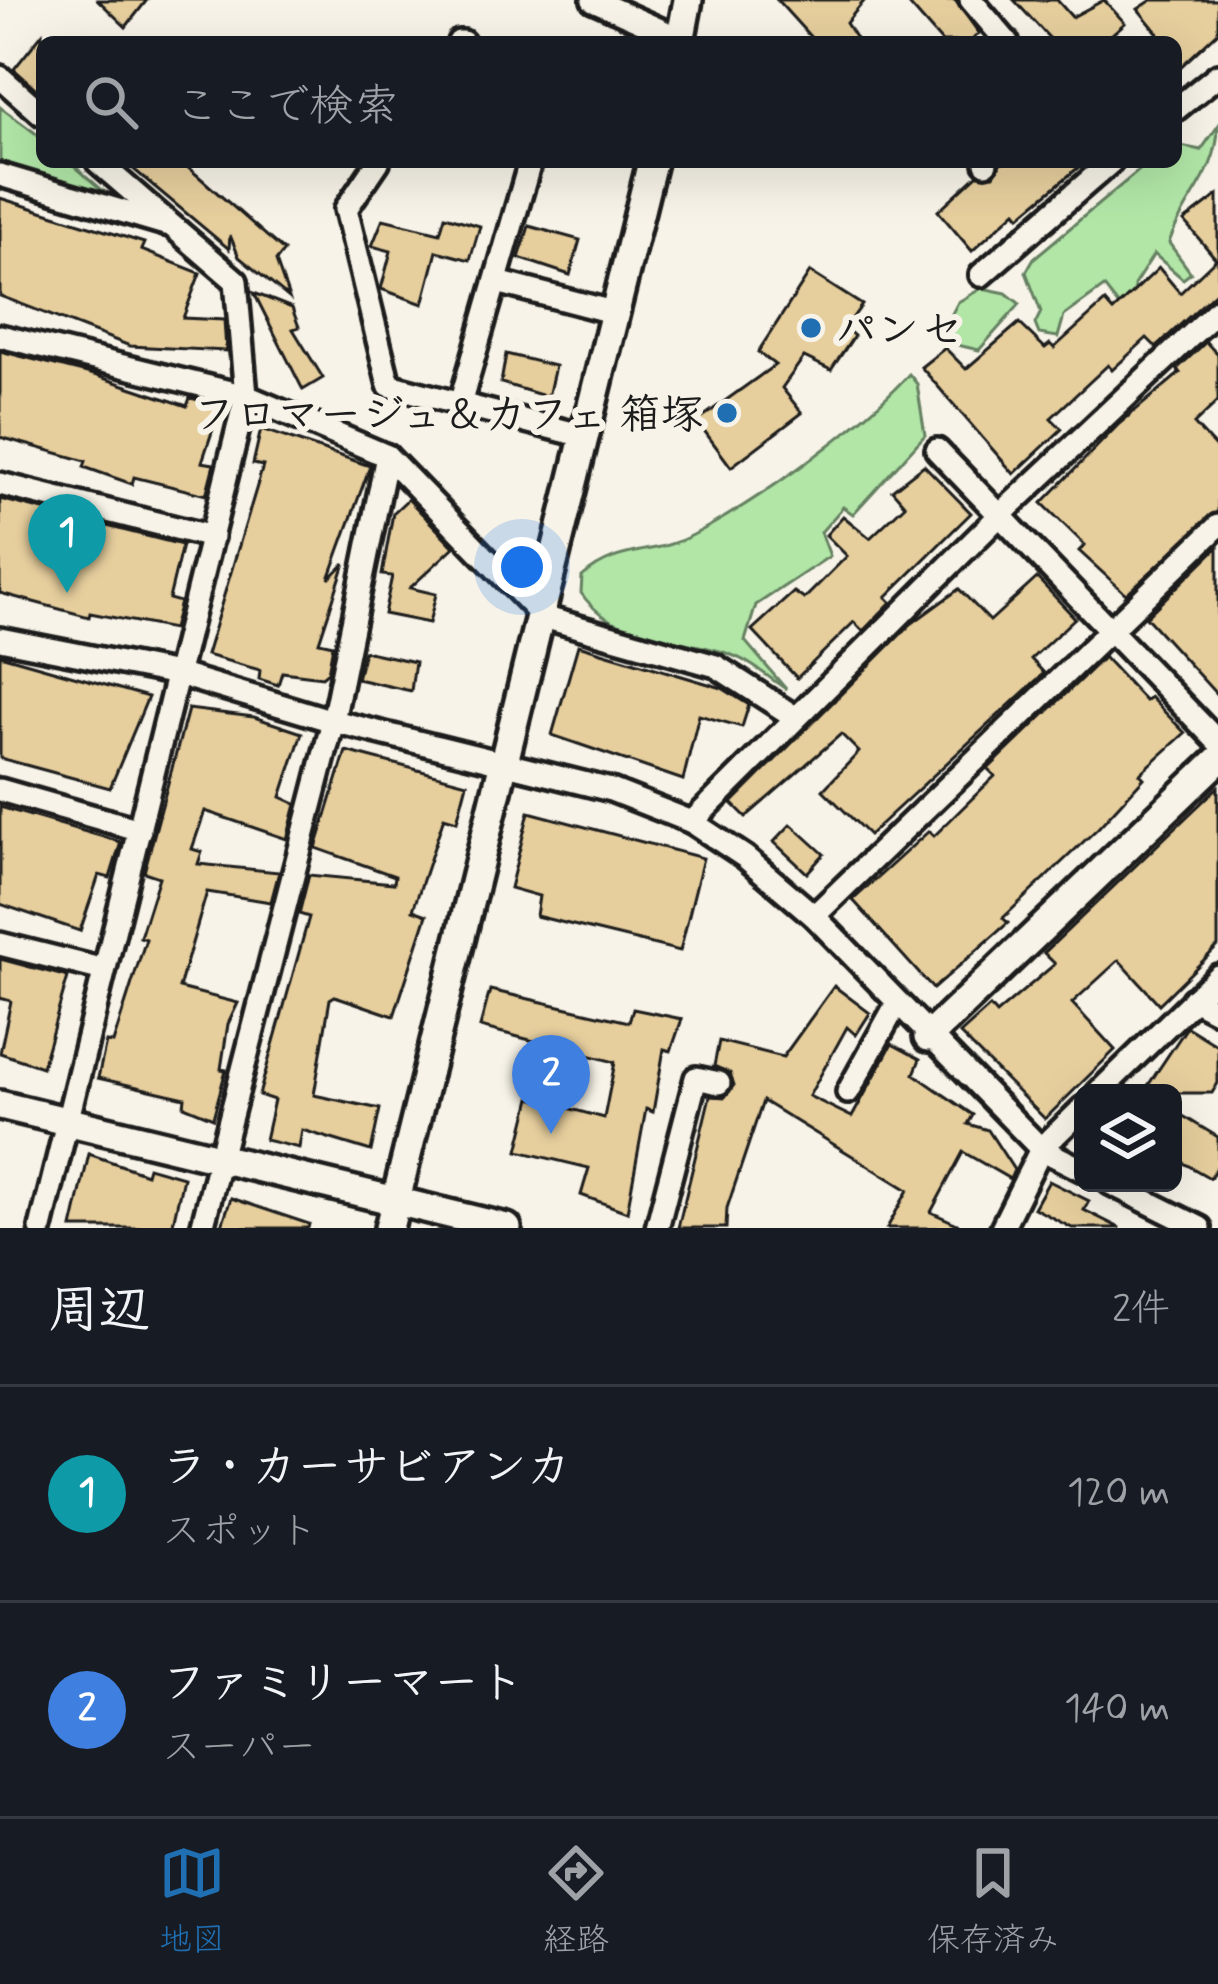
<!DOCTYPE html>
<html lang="ja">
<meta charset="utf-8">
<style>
:root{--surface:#171b24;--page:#20242c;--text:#f1f3f6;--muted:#9ea1a6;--line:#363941;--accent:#1f6fb2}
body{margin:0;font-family:Mynerve,"Klee One",sans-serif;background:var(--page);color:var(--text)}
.controls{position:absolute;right:36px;bottom:36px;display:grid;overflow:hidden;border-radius:18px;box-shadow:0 12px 48px #0002}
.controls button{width:108px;height:108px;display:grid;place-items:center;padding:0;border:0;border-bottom:3px solid var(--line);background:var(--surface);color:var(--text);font:60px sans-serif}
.you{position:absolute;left:522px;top:567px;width:42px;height:42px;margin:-30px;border:9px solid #fff;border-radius:50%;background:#1a73e8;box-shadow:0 0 0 18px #1a73e833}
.badge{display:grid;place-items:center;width:78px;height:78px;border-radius:50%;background:var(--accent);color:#fff;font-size:39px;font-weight:700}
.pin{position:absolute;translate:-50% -99px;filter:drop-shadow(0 3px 6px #0008)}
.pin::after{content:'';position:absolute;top:63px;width:42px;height:36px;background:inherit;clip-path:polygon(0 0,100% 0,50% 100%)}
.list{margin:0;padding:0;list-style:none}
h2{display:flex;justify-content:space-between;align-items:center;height:156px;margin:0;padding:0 48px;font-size:51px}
h2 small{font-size:39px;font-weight:400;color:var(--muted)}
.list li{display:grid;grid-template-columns:78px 1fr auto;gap:36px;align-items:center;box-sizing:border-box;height:216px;padding:0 48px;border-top:3px solid var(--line)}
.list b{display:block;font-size:45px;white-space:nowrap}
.list p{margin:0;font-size:39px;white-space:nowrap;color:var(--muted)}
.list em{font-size:39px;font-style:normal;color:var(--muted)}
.icon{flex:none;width:66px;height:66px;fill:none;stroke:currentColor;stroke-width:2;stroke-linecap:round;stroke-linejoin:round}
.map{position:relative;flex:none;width:1218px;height:1228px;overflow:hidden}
.search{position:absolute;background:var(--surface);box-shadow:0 12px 48px #0002;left:36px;right:36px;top:36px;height:132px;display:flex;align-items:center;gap:30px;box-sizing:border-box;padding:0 42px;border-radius:18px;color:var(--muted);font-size:45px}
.sheet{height:588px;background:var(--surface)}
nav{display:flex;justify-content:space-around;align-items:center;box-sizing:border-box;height:168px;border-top:3px solid var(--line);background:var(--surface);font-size:33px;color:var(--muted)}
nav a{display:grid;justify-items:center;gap:6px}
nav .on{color:var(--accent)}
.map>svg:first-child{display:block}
.green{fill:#b1e6a7;stroke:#668162;stroke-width:3}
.building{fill:#e6ce9d;stroke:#1c1c1c;stroke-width:3}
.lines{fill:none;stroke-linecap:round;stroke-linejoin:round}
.minor-casing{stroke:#1c1c1c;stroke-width:30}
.tertiary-casing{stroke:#1c1c1c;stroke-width:36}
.minor{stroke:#f7f3e8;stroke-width:21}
.tertiary{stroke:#f7f3e8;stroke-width:27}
.poi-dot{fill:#1f6fb2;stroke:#f7f3e8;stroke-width:4.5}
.labels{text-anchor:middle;stroke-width:12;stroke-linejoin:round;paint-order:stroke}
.poi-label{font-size:42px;font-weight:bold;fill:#1c1c1c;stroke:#f7f3e8;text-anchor:start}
</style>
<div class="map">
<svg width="1218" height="1228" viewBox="0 0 1218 1228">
<rect width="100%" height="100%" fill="#f7f3e8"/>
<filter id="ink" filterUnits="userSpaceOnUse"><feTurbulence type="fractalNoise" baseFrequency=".00833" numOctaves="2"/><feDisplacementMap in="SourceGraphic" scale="24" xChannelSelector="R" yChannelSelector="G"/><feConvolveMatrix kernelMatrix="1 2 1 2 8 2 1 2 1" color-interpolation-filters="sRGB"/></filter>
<g filter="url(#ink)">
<!-- green -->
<g class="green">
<path d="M0,107L42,138V162H70L117,203L0,168Z"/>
<path d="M1218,126C1218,175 1183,200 1169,243L1191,273L1183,279L1154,254L1134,285L1144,338L1104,287L1064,316L1058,337L1039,334L1035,324L1041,312L1026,272L1034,258L1149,162H1176V145L1201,150Z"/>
<path d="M982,288L1006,293L1020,304L979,350L957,345L947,323L958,302Z"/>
<path d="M909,374L917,384L925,435L853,514L843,507L821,532L830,556L756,605L745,641L786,689C768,677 750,661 729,654C676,635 617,644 581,593L582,577C618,545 653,556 693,535C758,501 860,428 909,374Z"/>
</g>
<!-- building -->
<g class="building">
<path d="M98,0H147L126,27Z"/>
<path d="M777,0H865L846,23L858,42H815Z"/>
<path d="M905,0H955L979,33L970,42H942Z"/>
<path d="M1014,0H1057L1072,17L1104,0L1125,23L1103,42H1053Z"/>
<path d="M1152,0H1218V32L1176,71V42H1165L1138,9Z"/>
<path d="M42,34V94L14,69Z"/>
<path d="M125,162H181L197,175L284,251L276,261L289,298L239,257L230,235L229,249Z"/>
<path d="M1001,162H1085L1020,216L1016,211L972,251L938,211L977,175H994Z"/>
<path d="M1218,195V290L1156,347L1147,338L1112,370L1108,365L1051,418L1062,429L1014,474L921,367L945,348L966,369L1019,323L1045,348L1050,344L1054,348L1105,302L1113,311L1159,268L1180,293L1216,259L1184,221Z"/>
<path d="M0,198L144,243L141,250L200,273L183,318L224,320L226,351L130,346L0,296Z"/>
<path d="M445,216L480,226L470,260L437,251L423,304L381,289L391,251L372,246L383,219L440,233Z"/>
<path d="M529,226L580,240L570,275L519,258Z"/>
<path d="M810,272L862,305L845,328L854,336L831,370L804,357L782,388L802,413L731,467L697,421L775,365L758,352Z"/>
<path d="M254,293L292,308L299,327L293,329L323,378L303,390Z"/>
<path d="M1206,342L1218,355V401L1194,424L1218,450V511L1126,594L1079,551L1085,545L1042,503L1119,424L1180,373L1177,369Z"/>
<path d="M0,351L91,374L187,406L190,398L221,405L202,462L214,464L206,495L134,477L132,484L84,467L86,461L0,437Z"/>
<path d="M506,354L555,366L548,397L501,383Z"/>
<path d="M261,429L370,466L329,579L345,563L319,642L333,645L328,672L322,677L282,672L278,685L259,679L260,670L206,655L263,466L253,464Z"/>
<path d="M924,465L971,513L886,597L891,602L863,631L854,622L797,678L752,630L794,592L804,599L847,556L826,535L843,516L870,538L905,505L892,490Z"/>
<path d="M0,499L182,545L169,599L180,602L173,629L90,613L89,617L0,593Z"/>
<path d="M408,499L454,547L410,588L436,594L429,623L384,614L392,576L382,575L393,513Z"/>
<path d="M1218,547V696L1146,617Z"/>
<path d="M1037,578L1075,618L1031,659L1044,673L869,835L823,790L859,752L841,734L746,817L732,803L911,624L959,589L990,621Z"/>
<path d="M578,645L722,688L749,705L742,727L699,715L683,780L552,735Z"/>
<path d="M364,651L415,662L411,691L357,679Z"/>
<path d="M0,655L148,697L110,788L0,758Z"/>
<path d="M1104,657L1145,701L1150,697L1185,733L1140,774L1144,778L1098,828L1003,918L1008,923L933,989L853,900L929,831L934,836L995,776L988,769Z"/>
<path d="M188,709L254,717L302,733L281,797L296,804L287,839L205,811L192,849L202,852L198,864L279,872L271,902L207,892L179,988L238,1003L228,1024L221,1069L226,1070L213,1118L184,1106L185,1098L98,1078L106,1042L113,1043L146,939L140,937L159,877L144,872Z"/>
<path d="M346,751L467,783L457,821L444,817L413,910L427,915L394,1016L335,996L330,999L314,1095L380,1109L371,1151L302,1130L299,1148L265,1140L274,1100L259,1095L309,917L299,914L309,875L394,883L395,876L316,848Z"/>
<path d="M1218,787V946L1159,1004L1119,960L1072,1003L1115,1050L1045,1119L960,1034L990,1007L996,1014L1055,964L1044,953Z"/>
<path d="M0,807L121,842L110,878L99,875L80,931L0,904Z"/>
<path d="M529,812L703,858L680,951L536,916L539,896L510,888Z"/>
<path d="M791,824L824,854L807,873L774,842Z"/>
<path d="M0,959L68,977L42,1067L0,1053L11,1001L0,998Z"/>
<path d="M834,986L870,1013L856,1035L847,1027L809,1096L852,1117L892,1044L920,1059L914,1074L973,1115L968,1124L988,1130L1014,1170L1010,1179L963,1152L931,1212L966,1228H887L908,1190L763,1101L727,1208L726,1228H678L710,1096L725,1097L734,1085L730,1073L714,1066L719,1041L783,1057Z"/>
<path d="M490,990L629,1022L633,1009L682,1019L671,1051L664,1049L653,1112L646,1109L627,1212L581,1195L589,1168L518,1151L531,1098L604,1118L615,1062L480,1027Z"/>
<path d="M1187,1027L1218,1046V1083L1212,1093H1143Z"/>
<path d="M1173,1110L1218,1137V1165L1210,1178L1173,1157Z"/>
<path d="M89,1154L146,1174L148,1167L183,1177L172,1228H72Z"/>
<path d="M1049,1181L1089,1201L1084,1210L1120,1228H1072L1034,1208Z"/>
<path d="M231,1198L309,1224L308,1228H221Z"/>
</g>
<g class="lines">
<!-- minor casing -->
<g class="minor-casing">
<g id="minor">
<path d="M593,0L681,39"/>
<path d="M971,0L1007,42"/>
<path d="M459,42H463"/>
<path d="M0,77L42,114"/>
<path d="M1176,109L1218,75"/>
<path d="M378,162L346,209L389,385L460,404L530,162"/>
<path d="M986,163V162"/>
<path d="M0,175L165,224"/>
<path d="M981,275L1111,162"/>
<path d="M497,282L616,313"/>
<path d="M0,336L246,396L387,456L543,617L716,666L795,717"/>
<path d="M460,404L584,436"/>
<path d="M937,450L1218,742"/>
<path d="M0,484L212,537"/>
<path d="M0,639L177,674L333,721L611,790L692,822L745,857L814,916L1041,1149L1083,1170"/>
<path d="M0,790L140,830"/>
<path d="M692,822L1000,515L1218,310"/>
<path d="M814,916L1218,526"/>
<path d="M0,944L104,970"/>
<path d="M1193,999L1218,1012"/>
<path d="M848,1092L896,1005"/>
<path d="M1098,1093L1218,976"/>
<path d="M1110,1183L1200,1228"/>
<path d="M41,1228L246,396L236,281L98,162"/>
<path d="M202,1228L333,721L387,456"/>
<path d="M657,1228L696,1078L719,1083"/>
<path d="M1002,1228L1041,1149L1083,1108"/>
</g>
</g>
<!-- tertiary casing -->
<g class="tertiary-casing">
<g id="tertiary">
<path d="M680,42L688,0"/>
<path d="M928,1037L1218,760"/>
<path d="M0,1105L507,1228"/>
<path d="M389,1228L652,162"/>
</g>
</g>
<!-- minor -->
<use href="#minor" class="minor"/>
<!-- tertiary -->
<use href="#tertiary" class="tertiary"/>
</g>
</g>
<!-- markers -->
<g class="poi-dot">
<circle cx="811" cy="328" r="12"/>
<circle cx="727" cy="413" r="12"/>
</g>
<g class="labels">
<!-- poi labels -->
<g class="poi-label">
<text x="835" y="343">パンセ</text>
<text x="703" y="428" text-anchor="end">フロマージュ＆カフェ 箱塚</text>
</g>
</g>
</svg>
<div class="controls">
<button><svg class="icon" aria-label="layers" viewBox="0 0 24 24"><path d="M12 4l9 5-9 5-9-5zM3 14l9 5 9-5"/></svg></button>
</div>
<div class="you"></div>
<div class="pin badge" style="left:67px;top:593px;background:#0f9aa8">1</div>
<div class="pin badge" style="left:551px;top:1134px;background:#3f7fe0">2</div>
<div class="search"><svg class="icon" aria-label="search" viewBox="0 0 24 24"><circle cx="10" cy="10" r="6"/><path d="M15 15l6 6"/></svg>ここで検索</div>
</div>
<section class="sheet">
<h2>周辺<small>2件</small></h2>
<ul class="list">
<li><span class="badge" style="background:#0f9aa8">1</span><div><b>ラ・カーサビアンカ</b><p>スポット</p></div><em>120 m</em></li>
<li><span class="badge" style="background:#3f7fe0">2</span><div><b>ファミリーマート</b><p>スーパー</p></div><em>140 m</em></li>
</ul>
</section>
<nav>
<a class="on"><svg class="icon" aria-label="map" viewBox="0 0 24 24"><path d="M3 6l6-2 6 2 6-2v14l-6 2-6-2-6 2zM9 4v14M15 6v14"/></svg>地図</a>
<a><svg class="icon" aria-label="directions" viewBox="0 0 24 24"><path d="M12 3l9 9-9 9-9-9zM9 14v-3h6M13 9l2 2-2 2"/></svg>経路</a>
<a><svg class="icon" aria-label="saved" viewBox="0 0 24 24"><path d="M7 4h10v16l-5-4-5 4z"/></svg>保存済み</a>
</nav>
